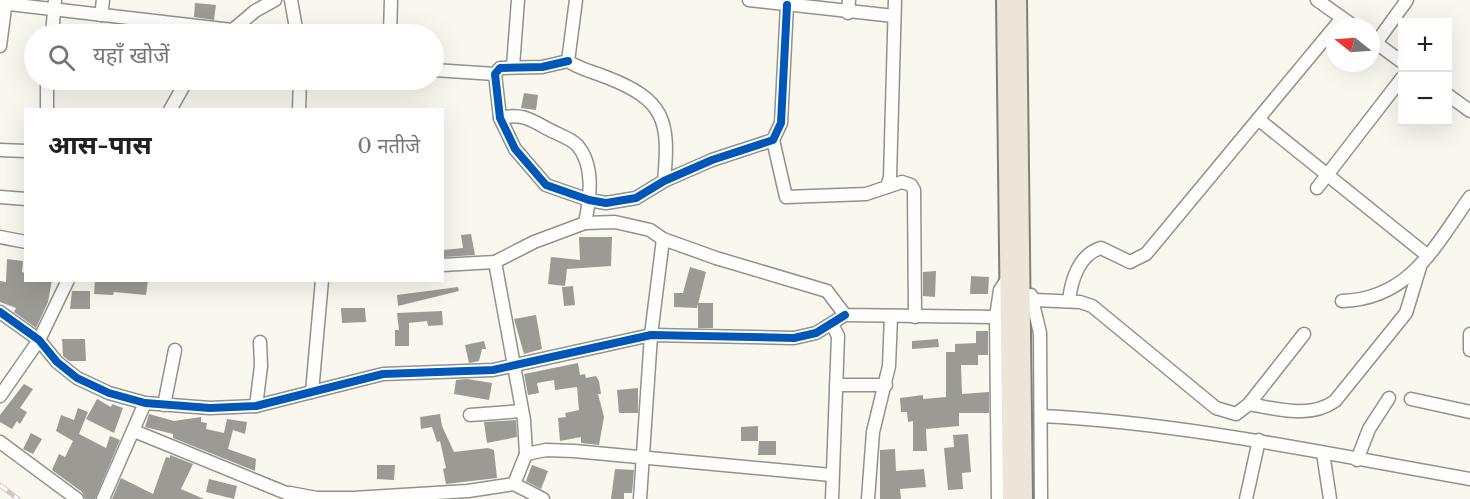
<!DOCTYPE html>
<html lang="hi">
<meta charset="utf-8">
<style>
:root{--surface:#fff;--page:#f6f6f6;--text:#202124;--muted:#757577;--line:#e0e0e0}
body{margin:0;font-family:"Libre Baskerville","Noto Sans Devanagari",serif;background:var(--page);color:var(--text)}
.controls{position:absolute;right:18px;top:18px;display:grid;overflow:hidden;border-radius:0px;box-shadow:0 6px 24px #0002}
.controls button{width:54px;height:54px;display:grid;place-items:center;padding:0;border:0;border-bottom:2px solid var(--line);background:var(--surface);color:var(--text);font:30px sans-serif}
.compass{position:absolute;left:1326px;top:18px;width:54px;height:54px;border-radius:50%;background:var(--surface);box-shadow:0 6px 24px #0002;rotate:287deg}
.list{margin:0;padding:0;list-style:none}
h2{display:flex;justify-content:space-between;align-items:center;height:78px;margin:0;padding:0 24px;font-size:26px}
h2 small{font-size:20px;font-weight:400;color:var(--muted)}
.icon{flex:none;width:33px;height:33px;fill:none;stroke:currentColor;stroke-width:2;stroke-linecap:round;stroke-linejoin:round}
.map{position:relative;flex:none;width:1470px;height:499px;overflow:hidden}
.search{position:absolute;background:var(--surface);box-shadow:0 6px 24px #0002;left:24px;top:24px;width:420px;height:66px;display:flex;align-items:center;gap:15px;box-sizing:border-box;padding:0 21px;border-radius:33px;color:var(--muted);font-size:22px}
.panel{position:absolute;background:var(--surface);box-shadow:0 6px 24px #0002;left:24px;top:108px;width:420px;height:174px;border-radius:0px}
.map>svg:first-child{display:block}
.building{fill:#9c9a94}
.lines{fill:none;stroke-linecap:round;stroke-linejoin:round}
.minor-casing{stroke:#93918d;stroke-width:15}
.major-casing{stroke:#807f7a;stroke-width:20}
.minor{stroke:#fefefc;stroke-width:12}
.major{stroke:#ebe6d7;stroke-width:16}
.rail-casing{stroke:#d6c4c4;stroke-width:5}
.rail{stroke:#fff;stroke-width:3;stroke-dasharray:9;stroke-linecap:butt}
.cycleway-casing{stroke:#fff;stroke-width:11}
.cycleway{stroke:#0057b8;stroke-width:8}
</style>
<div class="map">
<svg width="1470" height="499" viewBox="0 0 1470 499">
<rect width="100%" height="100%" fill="#faf7ee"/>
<!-- building -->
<g class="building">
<path d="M195,3L216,5L214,20L194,17Z"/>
<path d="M524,93L538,95L536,110L521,108Z"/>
<path d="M471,234L475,255L444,257L443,250L463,248L461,235Z"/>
<path d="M579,237H612L611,266L567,269L565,286L548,284L551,257L580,260Z"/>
<path d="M7,259L23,261L22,272L26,273V280H52L48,302L36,328L14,312L16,308L0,302V281L6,282Z"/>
<path d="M690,267L706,272L697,308L674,307V293H683Z"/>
<path d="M936,271L935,297L923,296V272Z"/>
<path d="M971,276L989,277L988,294H970Z"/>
<path d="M95,280H148L146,295L114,292L113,295L94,294Z"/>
<path d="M573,286L575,305L564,306L562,287Z"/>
<path d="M458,287L459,291L398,306L397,295Z"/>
<path d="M72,291H90V309H70Z"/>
<rect x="698" y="303" width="15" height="25"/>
<path d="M341,308H365L366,322L342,323Z"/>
<path d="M442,311L443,325L428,326L427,321L409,323V346H395V330H399L397,313Z"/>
<path d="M536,315L542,349L524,354L514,319Z"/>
<path d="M976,331H988V355H978V365H961L962,394L989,392V413H959V426L926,429L927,451H913V421L908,422L907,412H901L900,398L923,395V399L946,397V352H955V344L976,343Z"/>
<path d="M62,339H85L86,361H69L63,356Z"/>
<path d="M938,339L939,347L912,349V341Z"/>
<path d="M484,341L486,349H482L479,361L469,363L465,345Z"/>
<path d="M578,363L580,375L585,374L586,378L596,376L599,381L601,394H598L604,417L599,445L581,443V437L560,441L558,418L566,417L565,413L579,410L577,387L555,390L554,380L537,383L539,393L528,395L524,374Z"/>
<path d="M467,379L492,383L489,400L454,394L456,380Z"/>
<path d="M24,384L33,389L20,408L27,412L20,424L17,421L12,429L0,422V415Z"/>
<path d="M638,388V413H619L617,390Z"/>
<path d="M97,399L111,407L112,404L123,408L114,433L86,419Z"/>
<path d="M78,408L88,412L79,434L106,448L110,436L120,440L95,499H85L82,492L52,470L59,454L65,457L73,441L56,431L61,415L74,420Z"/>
<path d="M149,414L174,421L201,417V422L207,423L206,429L224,433L227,419L247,422L245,434L233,430L228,449L256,459L255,471L173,438V434L145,427Z"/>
<path d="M440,414L442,426L454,452L488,448L494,450L497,478L446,484L443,469L446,468L440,441L437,442L432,427L421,429L420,417Z"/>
<path d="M516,420L517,437L487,443L484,422Z"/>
<path d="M758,426V441H741V427Z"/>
<path d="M31,433L42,439L33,454L23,449Z"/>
<path d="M968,434L971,472L962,473L963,489L948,490L944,448L954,447L953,435Z"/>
<path d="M759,441H776V455H758Z"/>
<path d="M895,449L896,471L924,469L926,487L900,489L901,499H880V450Z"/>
<path d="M170,455L193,464L181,489L204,499H112L121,478L153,494L166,457L170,458Z"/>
<path d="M377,465H395L394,480L377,479Z"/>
<path d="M532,465L548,471L541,489L526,481Z"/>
<path d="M615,469L634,470L632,493H624V499H611Z"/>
<path d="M209,479L237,486L234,499L206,492Z"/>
</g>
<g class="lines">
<!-- minor casing -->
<g class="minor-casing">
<g id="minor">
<path d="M291,0L297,34"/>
<path d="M576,0L568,61C579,69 594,72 606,77C665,100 670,120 664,181"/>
<path d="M749,0L894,16"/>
<path d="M1317,0L1355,27"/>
<path d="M0,3L232,30"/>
<path d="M848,13L849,0"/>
<path d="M101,15L103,0"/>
<path d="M52,34L55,0"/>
<path d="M228,34L255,11L275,0"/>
<path d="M390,34L391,0"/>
<path d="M1372,40L1402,62"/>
<path d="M1376,43L1407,0"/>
<path d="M0,46L6,0"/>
<path d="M568,61L542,67L500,68L495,74L500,118L515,149L546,185L589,200L606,203L636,198L664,181L712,160L773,140L781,123L787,5"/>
<path d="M513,66L518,0"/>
<path d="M434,70L495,74"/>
<path d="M1448,95L1470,111"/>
<path d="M47,110V80"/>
<path d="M170,110L187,80"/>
<path d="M299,110L300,80"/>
<path d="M500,118C521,113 530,119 548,129C557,134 570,138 577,145C595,165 590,199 585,223"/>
<path d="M1258,119L1428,256"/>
<path d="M773,140L786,197L866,194L887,187L890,177L895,0"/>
<path d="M0,150L26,151"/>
<path d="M887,187L902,182L911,185L914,190L915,317"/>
<path d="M1317,188L1402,78"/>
<path d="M0,197L26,199"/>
<path d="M0,237L26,242"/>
<path d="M495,262L524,420L526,454L514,484"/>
<path d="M442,265L495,262L534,242L585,223L615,222L650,230L663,239L716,258L827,291L845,315L996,317"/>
<path d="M1031,295L1040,333L1041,499"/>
<path d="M1034,300L1080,302L1092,306L1216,408L1236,414L1249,404L1304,334"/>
<path d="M1069,301C1071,281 1079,254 1101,248L1130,262L1146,254L1342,18"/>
<path d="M1342,301C1410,299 1435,246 1470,197"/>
<path d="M0,312L39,340L57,362L77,378L109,393L145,403L210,408L256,406L383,374L493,370L651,335L794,338L816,333L845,315"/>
<path d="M832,324L838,336L832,499"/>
<path d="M1470,334V350"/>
<path d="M836,385H886"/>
<path d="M312,392L322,280"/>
<path d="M0,396L39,340L68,280"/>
<path d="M1411,399L1470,412"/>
<path d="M1249,404C1278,409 1310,419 1335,401L1406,313L1420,267"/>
<path d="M164,405L175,350"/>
<path d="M256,406L261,366L260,342"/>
<path d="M470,415L522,411"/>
<path d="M1041,416C1186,423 1327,454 1470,479"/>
<path d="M134,431L296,497"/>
<path d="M0,442L77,499"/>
<path d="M1323,453L1330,499"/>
<path d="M526,454L546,450L574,451L831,475"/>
<path d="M1357,460L1369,429L1389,398"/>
<path d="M290,493L317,498H353L468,491L514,484L543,499"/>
<path d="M103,499L145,403"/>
<path d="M640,499L651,335L663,239"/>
<path d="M868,499L873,432L889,366L891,316"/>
<path d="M998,499L996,317L1000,290L1008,278"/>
<path d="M1246,499L1259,440"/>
</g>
</g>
<!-- major casing -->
<g class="major-casing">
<g id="major">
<path d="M1005,0L1011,499"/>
<path d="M1018,0L1024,499"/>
</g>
</g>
<!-- minor -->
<use href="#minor" class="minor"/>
<!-- major -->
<use href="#major" class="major"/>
<!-- rail casing -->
<g class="rail-casing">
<path id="rail" d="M0,485L18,499"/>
</g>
<!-- rail -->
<use href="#rail" class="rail"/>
<!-- cycleway casing -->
<g class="cycleway-casing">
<g id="cycleway">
<path d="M568,61L542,67L500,68L495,74L500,118L515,149L546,185L589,200L606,203L636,198L664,181L712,160L773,140L781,123L787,5"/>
<path d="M0,312L39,340L57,362L77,378L109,393L145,403L210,408L256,406L383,374L493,370L651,335L794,338L816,333L845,315"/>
</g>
</g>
<!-- cycleway -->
<use href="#cycleway" class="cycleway"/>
</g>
</svg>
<div class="controls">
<button>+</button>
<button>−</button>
</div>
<svg class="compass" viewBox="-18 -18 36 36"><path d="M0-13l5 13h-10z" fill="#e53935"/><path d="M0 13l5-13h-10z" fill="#757577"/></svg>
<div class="search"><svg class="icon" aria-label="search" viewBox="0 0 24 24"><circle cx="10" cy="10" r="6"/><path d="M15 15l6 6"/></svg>यहाँ खोजें</div>
<section class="panel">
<h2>आस-पास<small>0 नतीजे</small></h2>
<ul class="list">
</ul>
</section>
</div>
